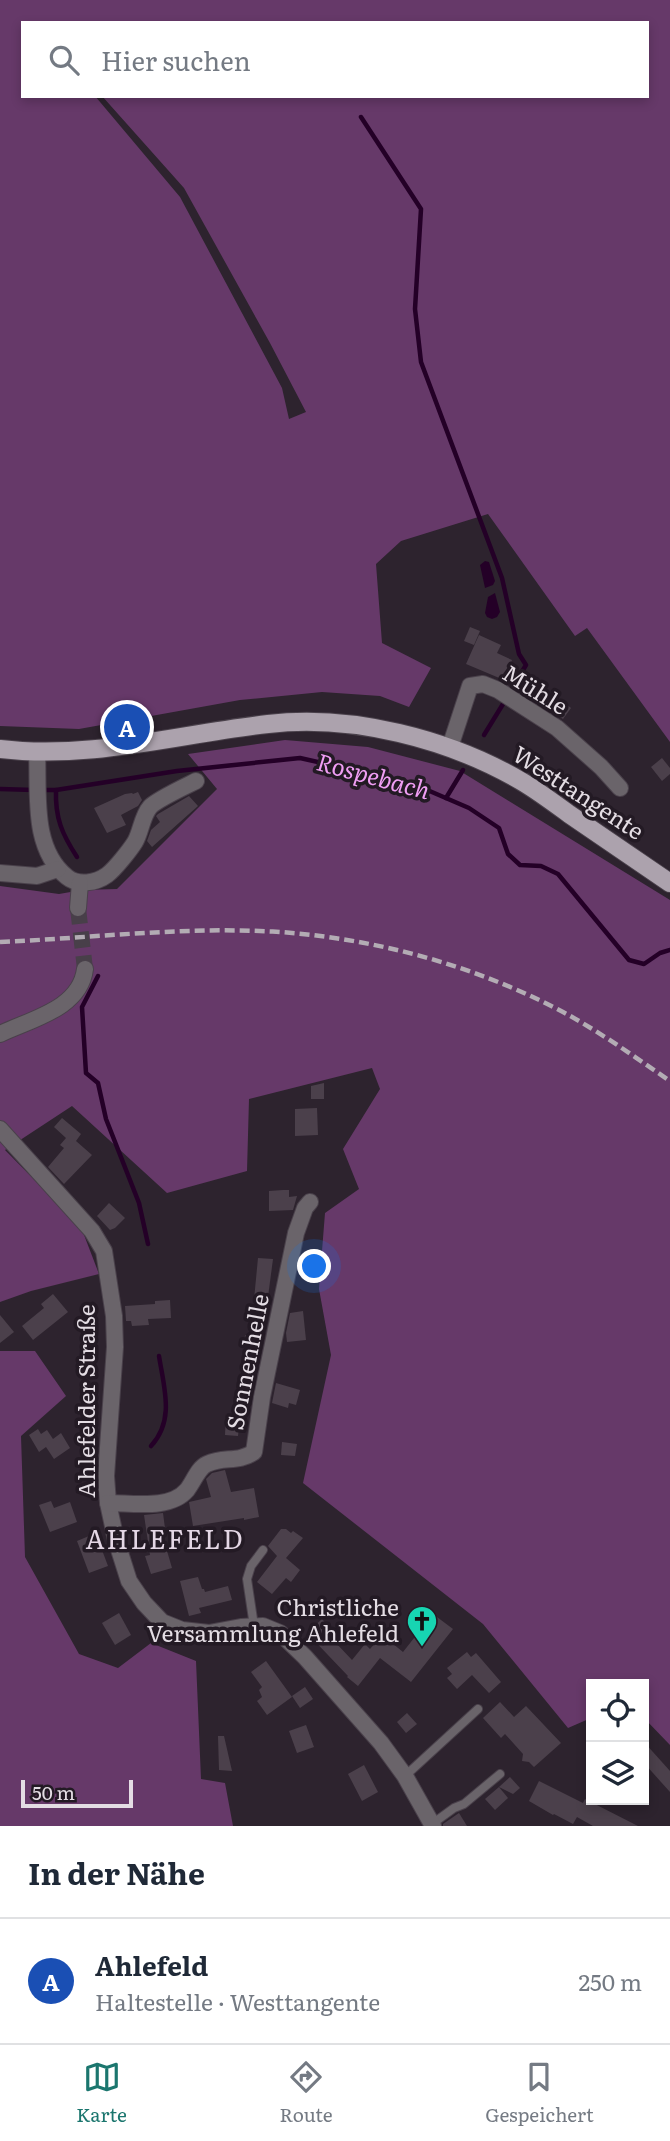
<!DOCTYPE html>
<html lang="de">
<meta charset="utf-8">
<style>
:root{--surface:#fff;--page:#f6f6f7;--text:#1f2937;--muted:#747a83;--line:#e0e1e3;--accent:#1b766e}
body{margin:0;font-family:Literata,serif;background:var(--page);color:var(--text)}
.controls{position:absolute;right:21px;bottom:21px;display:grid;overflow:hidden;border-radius:0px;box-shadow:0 4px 10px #0003}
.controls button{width:63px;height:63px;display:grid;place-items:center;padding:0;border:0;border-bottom:2px solid var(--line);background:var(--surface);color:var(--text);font:35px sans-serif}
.scale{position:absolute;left:21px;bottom:18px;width:112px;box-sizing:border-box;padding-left:7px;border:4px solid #e4dde4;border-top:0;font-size:19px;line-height:24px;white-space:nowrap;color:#e4dde4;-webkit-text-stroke:5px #231a24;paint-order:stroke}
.you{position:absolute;left:315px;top:1267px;width:24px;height:24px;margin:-18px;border:5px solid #fff;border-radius:50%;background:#1a73e8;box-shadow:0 0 0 10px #1a73e833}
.badge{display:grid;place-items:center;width:46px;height:46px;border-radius:50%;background:var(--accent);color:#fff;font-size:23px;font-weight:700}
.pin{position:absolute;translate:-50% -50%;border:4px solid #fff;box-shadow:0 2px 7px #0006}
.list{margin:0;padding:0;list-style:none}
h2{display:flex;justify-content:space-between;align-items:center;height:91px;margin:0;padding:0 28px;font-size:30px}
h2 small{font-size:23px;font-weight:400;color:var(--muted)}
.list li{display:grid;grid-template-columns:46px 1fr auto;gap:21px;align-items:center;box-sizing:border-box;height:126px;padding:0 28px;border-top:2px solid var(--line)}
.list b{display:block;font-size:26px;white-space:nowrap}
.list p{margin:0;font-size:23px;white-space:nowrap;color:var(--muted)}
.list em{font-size:23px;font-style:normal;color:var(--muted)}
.icon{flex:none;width:38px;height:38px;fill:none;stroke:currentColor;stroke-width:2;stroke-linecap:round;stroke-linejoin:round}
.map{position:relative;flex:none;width:670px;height:1826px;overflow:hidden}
.search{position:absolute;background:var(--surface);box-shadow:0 4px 10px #0003;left:21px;right:21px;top:21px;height:77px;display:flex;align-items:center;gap:18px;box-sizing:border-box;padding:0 24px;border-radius:0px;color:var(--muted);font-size:26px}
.sheet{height:217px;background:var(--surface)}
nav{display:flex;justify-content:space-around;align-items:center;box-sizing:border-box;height:98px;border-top:2px solid var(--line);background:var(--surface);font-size:19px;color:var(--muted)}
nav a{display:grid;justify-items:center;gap:4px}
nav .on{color:var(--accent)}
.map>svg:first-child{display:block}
.green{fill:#663969;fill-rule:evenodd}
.water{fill:#240027}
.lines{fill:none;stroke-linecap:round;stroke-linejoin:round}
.stream{stroke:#240027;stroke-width:4.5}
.building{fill:#4b404b}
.street-tunnel{stroke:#483f49;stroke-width:16;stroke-dasharray:16 8;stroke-linecap:butt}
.lane-casing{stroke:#4a414b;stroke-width:10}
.street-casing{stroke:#4a414b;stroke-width:18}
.primary-casing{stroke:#4a414b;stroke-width:20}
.lane{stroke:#6a646a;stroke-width:8}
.street{stroke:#6a646a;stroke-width:16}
.primary{stroke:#aca2ad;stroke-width:18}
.rail{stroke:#b3acb4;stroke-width:4.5;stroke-dasharray:10 5;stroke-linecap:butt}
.labels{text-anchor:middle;stroke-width:7;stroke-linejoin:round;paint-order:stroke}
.street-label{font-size:23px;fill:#e4dde4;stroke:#231a24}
.poi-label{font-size:23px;fill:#e4dde4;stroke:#231a24;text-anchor:end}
.water-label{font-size:24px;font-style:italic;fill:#f09ef4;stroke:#231a24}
.quarter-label{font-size:26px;letter-spacing:2px;fill:#e4d7e5;stroke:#231a24}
</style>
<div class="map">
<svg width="670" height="1826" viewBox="0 0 670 1826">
<rect width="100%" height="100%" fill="#2d232e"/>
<!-- green -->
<g class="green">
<path d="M0,0H670V742L587,628L575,636L488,514L401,541L376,564L382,643L431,668L409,707L380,696L322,692L240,700L79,729L0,726ZM23,23H647V96H102L184,188L270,343L306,412L289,419L282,388L180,197L95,96H23Z"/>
<path d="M285,740L368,747L460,771L670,900V1745L644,1718V1684H591V1718L568,1728L483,1624L303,1483L331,1355L319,1289L325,1213L359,1189L343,1149L380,1089L372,1068L249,1099L247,1171L167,1193L72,1106L5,1150L81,1227L99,1274L31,1291L0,1302V886L59,894L82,890L117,889L217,789L188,754Z"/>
<path d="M0,1351H35L66,1396L21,1436L25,1557L79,1654L118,1668L151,1643L196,1661L201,1779L225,1783L233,1826H0Z"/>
</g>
<!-- water -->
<g class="water">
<path d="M485,561L489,562L495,581L493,585L485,588L480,565Z"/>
<path d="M495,593L500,612L497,617L492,619L487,617L485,613L488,597Z"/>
</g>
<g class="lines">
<!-- stream -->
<g class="stream">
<path d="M361,117L421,209L415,309L421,362L502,578L519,654L526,665L512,688"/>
<path d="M484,735L503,704"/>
<path d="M0,789L34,790"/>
<path d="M43,790H56L177,771L300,758L411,783L469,808L499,828L508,854L520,865L541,866L558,874L629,960L644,964L660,953L670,950"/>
<path d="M56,790C55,818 62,834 77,857"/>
<path d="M446,798L463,770"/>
<path d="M98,976L82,1007L86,1073L98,1083L106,1119L139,1203L148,1244"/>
<path d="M151,1446C175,1420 164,1388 159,1356"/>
</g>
</g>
<!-- building -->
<g class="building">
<path d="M470,627L480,631L474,645L464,641Z"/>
<path d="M479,635L501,645L497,653L512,660L504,680L466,664Z"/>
<path d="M543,686L571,708L563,719L532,699Z"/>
<path d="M662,758L670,768V774L662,781L651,767Z"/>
<path d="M138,792L142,800L138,806L121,815L126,825L107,833L94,808L125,794L132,793L133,794Z"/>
<path d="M189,796L198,806L152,847L147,841L151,830L160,822L156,816L158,814Z"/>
<path d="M324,1083V1099H311V1086Z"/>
<path d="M317,1108L318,1135L295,1136V1109Z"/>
<path d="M62,1118L81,1134L76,1141L92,1155L64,1184L48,1167L64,1148L60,1145L66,1138L54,1127Z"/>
<path d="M283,1190H289V1197L297,1196L293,1210L269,1211V1191Z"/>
<path d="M109,1203L125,1218L115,1228L110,1230L97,1216Z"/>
<path d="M258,1258L273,1259L266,1312L253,1310Z"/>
<path d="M53,1294L68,1312L33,1340L22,1326L44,1308L41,1304Z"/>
<path d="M170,1300L171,1318L148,1319L149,1325L132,1326L131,1321H126L125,1306L155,1304V1301Z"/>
<path d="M303,1311L306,1340L287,1342L286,1333L290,1313Z"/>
<path d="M0,1315L14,1332L0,1343Z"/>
<path d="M245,1335L263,1337L261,1349L244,1346Z"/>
<path d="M276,1383L300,1390L296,1405L289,1403L288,1408L272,1403Z"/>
<path d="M226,1414L240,1415L238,1436L225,1435Z"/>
<path d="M38,1429L41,1434L47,1430L53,1439L61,1433L70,1448L54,1459L46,1447L39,1452L29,1435Z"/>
<path d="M282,1442L297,1444L295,1456L281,1455Z"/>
<path d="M225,1470L231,1492L254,1488L259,1517L244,1520V1518L193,1526L189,1502L211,1497L206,1479L212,1473Z"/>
<path d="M51,1501L54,1508L70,1502L77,1522L50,1532L39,1505Z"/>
<path d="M163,1513L166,1536L163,1537L172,1568L151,1574L145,1556L150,1555L144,1515Z"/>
<path d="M281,1529H286L291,1533L293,1531L303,1538L286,1558L300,1570L291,1582L286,1578L272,1594L257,1582L277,1556L268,1546Z"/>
<path d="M89,1536L92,1544L99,1542L108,1566L89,1573L77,1541Z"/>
<path d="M198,1577L202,1589H204L205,1592L228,1586L232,1600L199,1608L201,1613L189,1616L180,1581Z"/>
<path d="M119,1613L131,1635L115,1645L102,1623Z"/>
<path d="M433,1614L453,1629L411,1682L380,1658L358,1686L347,1677L348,1676L307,1633L322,1619L339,1638L335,1642L352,1660L365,1644L370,1649L382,1635L403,1652Z"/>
<path d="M467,1652L471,1657L476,1653L501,1682L489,1693L472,1675L457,1689L447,1678L452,1674L447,1668Z"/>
<path d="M266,1661L292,1697L267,1715L257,1701L262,1697L259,1690L262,1687L251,1672Z"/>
<path d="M305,1687L313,1699L300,1708L292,1696Z"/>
<path d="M500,1702L514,1717L526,1706L561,1743L534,1767L529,1762L522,1761L523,1754L505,1734L501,1738L483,1718Z"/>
<path d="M407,1713L417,1724L406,1733L397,1722Z"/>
<path d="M306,1725L314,1747L297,1753L289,1731Z"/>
<path d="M218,1736H224L232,1771L219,1770Z"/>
<path d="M644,1742L670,1771V1792L644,1763Z"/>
<path d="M364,1765L378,1792L362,1801L348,1774Z"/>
<path d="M510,1777L520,1788L513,1794L499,1787Z"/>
<path d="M539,1781L583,1803L585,1799L638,1826H593L577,1817L573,1824L554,1814L553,1815L529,1801Z"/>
<path d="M499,1787L508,1798L495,1810L485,1799Z"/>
<path d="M459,1813L467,1826H443V1824Z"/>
</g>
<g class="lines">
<!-- street-tunnel -->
<path class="street-tunnel" d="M78,908L85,969"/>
<!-- lane casing -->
<g class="lane-casing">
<g id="lane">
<path d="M254,1626L247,1579L251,1566L263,1550"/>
<path d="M405,1776L478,1709"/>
<path d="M432,1824L454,1808L464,1804L500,1774"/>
</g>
</g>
<!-- street casing -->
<g class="street-casing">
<g id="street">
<path d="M450,747L470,686L483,684L498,690L557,728L601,767L620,788"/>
<path d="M37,752C39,793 31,848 67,877C78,886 96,883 107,875C115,869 130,850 135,842C141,832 142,816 150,807C156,800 186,786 196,781"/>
<path d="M0,873L37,876L58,869"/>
<path d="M78,908L80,883"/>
<path d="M0,1034C31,1019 80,1009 85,969"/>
<path d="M0,1129L92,1231L104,1251L114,1316L115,1347L106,1476L108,1503L116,1540L129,1581L144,1603L162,1622L182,1630L209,1633L241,1627L263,1626L280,1633L305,1657L381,1743L405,1776L433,1826"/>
<path d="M108,1503C133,1503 170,1510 187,1490C194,1481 198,1468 207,1464C224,1456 238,1463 254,1452L262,1397L296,1233L305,1208L310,1202"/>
</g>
</g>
<!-- primary casing -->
<g class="primary-casing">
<path id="primary" d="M0,749C90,760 178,734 268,724C352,714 449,739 521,781C538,791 554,803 569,814C603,837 636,860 670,883"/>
</g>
<!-- lane -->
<use href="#lane" class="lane"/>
<!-- street -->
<use href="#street" class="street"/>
<!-- primary -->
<use href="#primary" class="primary"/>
<!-- rail -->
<path class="rail" d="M0,942C93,938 187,926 280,932C378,939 476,966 563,1012C600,1032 635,1057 670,1081"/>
</g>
<!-- icons -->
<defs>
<g id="church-pin" transform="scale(1.575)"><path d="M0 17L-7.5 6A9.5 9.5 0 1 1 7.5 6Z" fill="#17d5b2" stroke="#231a24"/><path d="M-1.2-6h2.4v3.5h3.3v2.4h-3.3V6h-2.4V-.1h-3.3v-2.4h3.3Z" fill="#111"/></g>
</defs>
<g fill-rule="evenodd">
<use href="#church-pin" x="422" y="1621"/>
</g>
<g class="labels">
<!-- street labels -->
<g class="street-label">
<text transform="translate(535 690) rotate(32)" y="8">Mühle</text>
<text transform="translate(578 793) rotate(33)" y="8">Westtangente</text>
<text transform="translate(248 1362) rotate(-79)" y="8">Sonnenhelle</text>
<text transform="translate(87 1401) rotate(-90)" y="8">Ahlefelder Straße</text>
</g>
<!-- poi labels -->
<g class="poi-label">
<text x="399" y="1616">Christliche<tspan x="399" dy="26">Versammlung Ahlefeld</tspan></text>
</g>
<!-- water labels -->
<g class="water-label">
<text transform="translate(373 777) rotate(15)" y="8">Rospebach</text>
</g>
<!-- quarter labels -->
<g class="quarter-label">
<text x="165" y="1549">AHLEFELD</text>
</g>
</g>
</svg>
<div class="controls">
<button><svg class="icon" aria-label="locate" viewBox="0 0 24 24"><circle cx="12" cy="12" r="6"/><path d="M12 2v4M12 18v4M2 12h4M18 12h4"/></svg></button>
<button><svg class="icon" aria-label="layers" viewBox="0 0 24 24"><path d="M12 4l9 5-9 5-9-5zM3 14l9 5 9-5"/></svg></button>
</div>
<div class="scale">50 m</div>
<div class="you"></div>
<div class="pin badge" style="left:127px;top:727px;background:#1a4fb4">A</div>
<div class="search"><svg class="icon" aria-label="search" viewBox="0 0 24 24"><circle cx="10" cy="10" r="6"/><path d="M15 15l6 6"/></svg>Hier suchen</div>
</div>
<section class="sheet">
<h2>In der Nähe<small></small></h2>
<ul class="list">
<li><span class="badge" style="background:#1a4fb4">A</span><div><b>Ahlefeld</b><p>Haltestelle · Westtangente</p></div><em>250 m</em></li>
</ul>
</section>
<nav>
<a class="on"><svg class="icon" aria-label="map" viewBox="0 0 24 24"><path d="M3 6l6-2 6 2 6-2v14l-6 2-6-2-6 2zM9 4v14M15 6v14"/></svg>Karte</a>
<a><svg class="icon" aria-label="directions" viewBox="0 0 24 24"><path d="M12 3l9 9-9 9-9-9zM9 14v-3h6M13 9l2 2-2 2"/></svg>Route</a>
<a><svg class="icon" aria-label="saved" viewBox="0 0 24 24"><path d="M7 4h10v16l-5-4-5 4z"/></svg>Gespeichert</a>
</nav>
